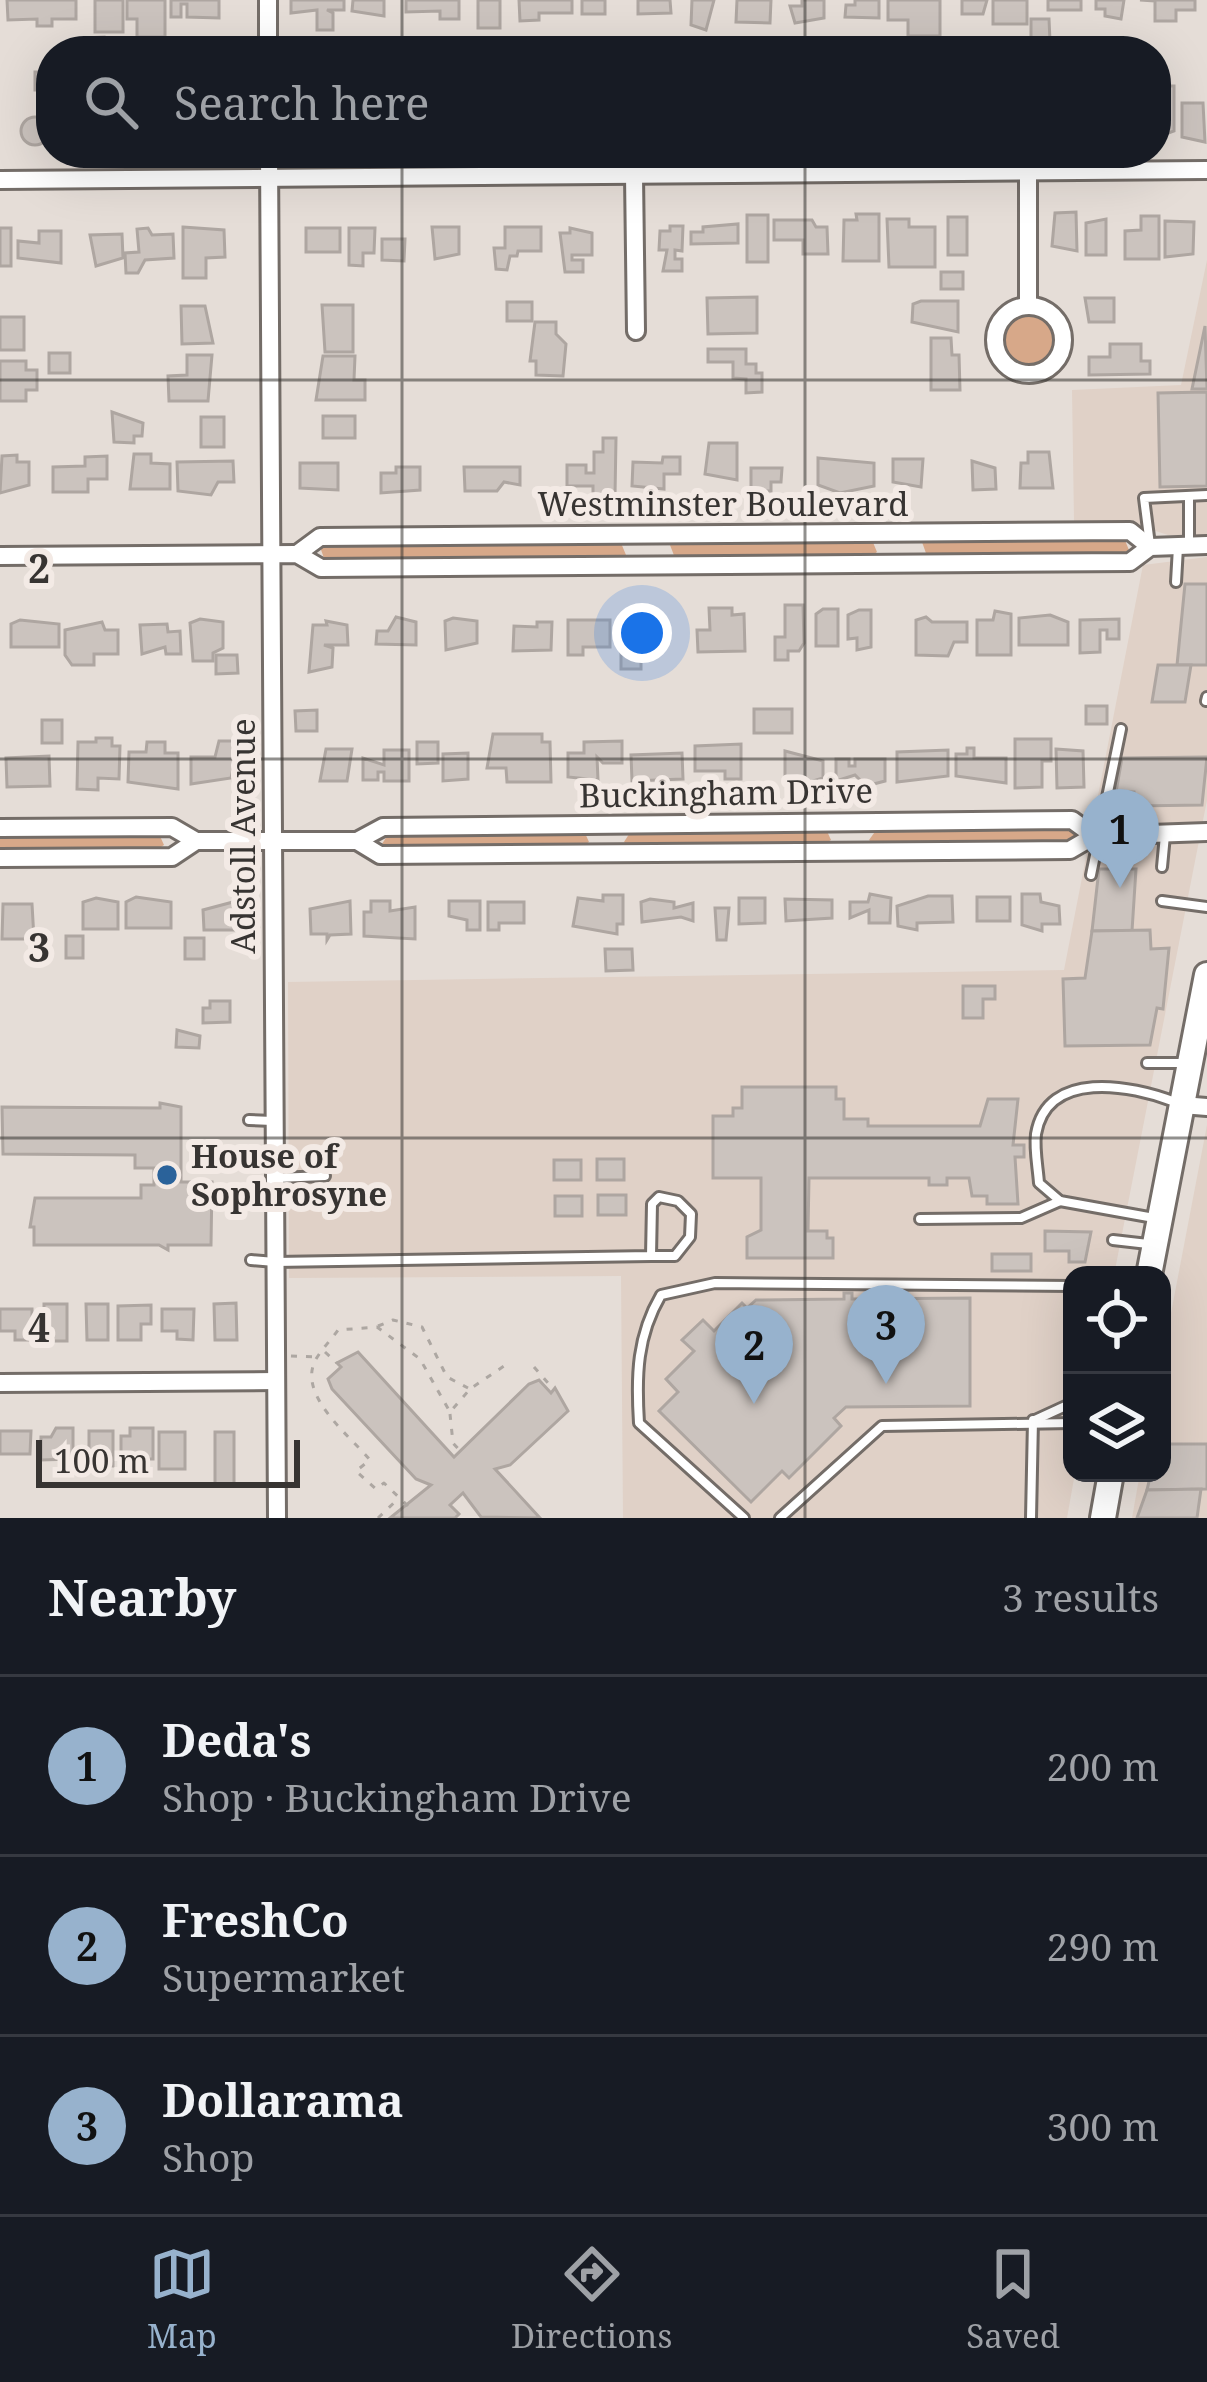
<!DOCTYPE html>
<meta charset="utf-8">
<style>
:root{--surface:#171b24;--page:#20242c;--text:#f1f3f6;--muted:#9ea1a6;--line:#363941;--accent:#97b2cd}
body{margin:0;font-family:"Noto Serif",serif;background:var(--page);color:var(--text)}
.controls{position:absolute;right:36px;bottom:36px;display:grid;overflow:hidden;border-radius:24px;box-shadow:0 12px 48px #0002}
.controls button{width:108px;height:108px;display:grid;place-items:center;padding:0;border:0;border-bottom:3px solid var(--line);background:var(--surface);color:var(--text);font:60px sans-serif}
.scale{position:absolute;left:36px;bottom:30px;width:264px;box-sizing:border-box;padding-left:12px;border:6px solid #373432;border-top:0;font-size:33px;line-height:42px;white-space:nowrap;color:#373432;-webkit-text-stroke:9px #f3eae5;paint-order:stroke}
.you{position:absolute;left:642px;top:633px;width:42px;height:42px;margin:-30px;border:9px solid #fff;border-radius:50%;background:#1a73e8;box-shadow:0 0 0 18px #1a73e833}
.badge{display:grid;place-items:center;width:78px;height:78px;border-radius:50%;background:var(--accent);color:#111;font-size:39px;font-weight:700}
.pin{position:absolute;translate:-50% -99px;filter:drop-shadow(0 3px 6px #0008)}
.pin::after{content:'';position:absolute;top:63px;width:42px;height:36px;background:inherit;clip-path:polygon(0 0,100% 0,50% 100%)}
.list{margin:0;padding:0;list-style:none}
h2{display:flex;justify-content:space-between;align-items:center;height:156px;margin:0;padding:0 48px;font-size:51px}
h2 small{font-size:39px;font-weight:400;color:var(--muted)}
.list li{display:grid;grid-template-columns:78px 1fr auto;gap:36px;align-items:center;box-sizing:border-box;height:180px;padding:0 48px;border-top:3px solid var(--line)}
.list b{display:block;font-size:45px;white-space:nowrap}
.list p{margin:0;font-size:39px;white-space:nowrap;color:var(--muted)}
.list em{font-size:39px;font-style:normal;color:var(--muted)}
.icon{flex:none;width:66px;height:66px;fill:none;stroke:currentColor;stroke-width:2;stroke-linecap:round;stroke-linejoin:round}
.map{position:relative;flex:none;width:1207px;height:1518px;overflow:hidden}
.search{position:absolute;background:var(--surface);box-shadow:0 12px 48px #0002;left:36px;right:36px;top:36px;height:132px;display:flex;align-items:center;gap:30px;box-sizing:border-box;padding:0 42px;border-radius:48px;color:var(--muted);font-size:45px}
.sheet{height:696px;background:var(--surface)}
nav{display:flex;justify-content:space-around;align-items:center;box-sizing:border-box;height:168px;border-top:3px solid var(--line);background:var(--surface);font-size:33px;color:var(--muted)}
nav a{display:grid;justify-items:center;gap:6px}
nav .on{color:var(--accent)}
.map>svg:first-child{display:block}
.built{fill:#e0d1c7}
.green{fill:#d7a889}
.building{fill:#cbc3be;stroke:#aea6a1;stroke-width:3}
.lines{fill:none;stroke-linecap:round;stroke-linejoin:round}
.lane-casing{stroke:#746d68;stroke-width:14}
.street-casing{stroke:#746d68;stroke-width:22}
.secondary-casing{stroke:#746d68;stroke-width:30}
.path{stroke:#ada7a2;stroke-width:3;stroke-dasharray:6 9;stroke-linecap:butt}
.lane{stroke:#fff;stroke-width:8}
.street{stroke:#fff;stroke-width:16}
.secondary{stroke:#fff;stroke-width:24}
.grid{fill:none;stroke:#373432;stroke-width:3;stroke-opacity:0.55}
.poi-dot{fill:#2a629a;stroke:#f3eae5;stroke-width:4.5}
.labels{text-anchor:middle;stroke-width:12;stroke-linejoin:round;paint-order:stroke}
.street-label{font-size:33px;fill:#373432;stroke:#f3eae5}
.poi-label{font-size:33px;font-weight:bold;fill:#373432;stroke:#f3eae5;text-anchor:start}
.grid-label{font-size:39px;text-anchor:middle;font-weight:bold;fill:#373432;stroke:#f3eae5;stroke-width:12;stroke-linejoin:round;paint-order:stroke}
</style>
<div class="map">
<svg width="1207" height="1518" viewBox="0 0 1207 1518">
<rect width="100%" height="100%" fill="#e5ddd7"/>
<!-- built -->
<g class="built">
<path d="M1207,260V535H1168L1140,526L1074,521L1072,390L1181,385Z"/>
<path d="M1207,557V800L1114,1275H1072L1075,1473L1067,1518H623L621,1276L289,1278L288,982L1064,970L1143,565Z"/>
<path d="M1207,1125V1518H1132L1140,1473H1162V1360Z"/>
</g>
<!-- green -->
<g class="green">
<circle cx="1029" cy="339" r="25"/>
<path d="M929,538H1124L1129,550L1122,554L927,556L922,542Z"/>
<path d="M677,540H872L877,552L870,557L675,558L670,545Z"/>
<path d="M326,543H621L626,555L325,561L320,547Z"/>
<path d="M1071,827L1076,838L1069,843L874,844L869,840L877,829Z"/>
<path d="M826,829L831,840L824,844L628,846L624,842L631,831Z"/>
<path d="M584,831L589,842L581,847L387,848L382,844L389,833Z"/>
<path d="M159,834L164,845L156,850H0V835Z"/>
</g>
<!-- building -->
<g class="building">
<path d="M7,0H76V19H52V26H37V19L8,20Z"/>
<rect x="95" y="0" width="28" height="32"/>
<path d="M127,0H165V37H137V19H127Z"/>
<path d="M171,0H219V18L187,17V4H181V17H171Z"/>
<path d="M291,0H344V10H327L333,13V30H317V10L291,13Z"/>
<path d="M353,0H384V16L352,11Z"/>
<path d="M406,0H459V19H440V11L406,12Z"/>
<rect x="478" y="0" width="22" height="28"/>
<path d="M519,0H572V13H539V20L520,21Z"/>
<rect x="582" y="0" width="23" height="14"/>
<path d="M638,0H670L671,13L638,14Z"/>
<path d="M692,0H714L706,30L691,25Z"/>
<path d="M737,0H771L770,23L736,22Z"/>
<path d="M802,0H824V18L795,23L790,6H802Z"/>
<path d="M855,0H879V18L845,17L846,5H855Z"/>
<path d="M888,0H940V36H908V20H888Z"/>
<path d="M962,0H987L983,14H962Z"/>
<rect x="993" y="0" width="34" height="24"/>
<rect x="1048" y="0" width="33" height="10"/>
<path d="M1096,0H1124L1121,19L1105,16V9H1096Z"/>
<path d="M1140,0H1195V10H1176V21H1155V1Z"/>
<path d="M1031,19H1049L1050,41H1031Z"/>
<path d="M104,37V51H84V38Z"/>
<rect x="35" y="72" width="16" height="18"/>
<path d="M1157,86H1174V131L1163,135H1156Z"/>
<path d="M1182,103H1203L1205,142L1182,137Z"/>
<circle cx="35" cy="131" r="14"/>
<path d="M1076,212L1077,251L1052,246L1055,213Z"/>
<path d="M856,214H879V261H843L844,220H857Z"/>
<rect x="747" y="215" width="21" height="47"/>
<path d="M1141,216H1159V259H1125V231L1141,230Z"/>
<rect x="948" y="217" width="19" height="38"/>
<path d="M887,219H909V227H935V267H889Z"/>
<path d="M1106,219V255H1086V223Z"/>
<path d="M774,220H812L816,227H827L828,254H803V240H774Z"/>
<path d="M1165,221L1194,222L1193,254L1165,257Z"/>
<path d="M738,224V243L691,244V232H703V227Z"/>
<path d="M670,226H683L682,251L675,250V259H682V271H663L667,250H659L660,231H670Z"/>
<path d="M183,227L224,230L225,257L206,258V278H183Z"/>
<path d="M432,227H459V254L435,259Z"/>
<path d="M505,227H541V251H518L517,256H510L507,270L496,269L494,248H505Z"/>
<rect x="0" y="228" width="11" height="38"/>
<path d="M148,228L152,235L173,234L174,258L145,260L138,273H126L125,253L139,252L137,229Z"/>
<rect x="306" y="228" width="34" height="24"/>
<path d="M349,228H375L374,253H363V266L349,265Z"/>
<path d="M570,228L592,233V255H572V260H583V272H565L560,233H570Z"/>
<path d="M39,231H61V263L18,258V241L39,243Z"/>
<path d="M122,234L123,258L96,266L90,235Z"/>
<path d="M382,239H405L404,261L382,260Z"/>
<rect x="941" y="272" width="22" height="17"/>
<path d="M757,297V333L708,334L707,298Z"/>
<path d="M1085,298H1114V322H1089Z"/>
<path d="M921,301H958V332L912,322L913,304Z"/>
<rect x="507" y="302" width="25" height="19"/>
<path d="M322,305H353V352H325Z"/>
<path d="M181,306H205L213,343L182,344Z"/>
<rect x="0" y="317" width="24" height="33"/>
<path d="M535,322H556V334L566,344L563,376L536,375V361H530Z"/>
<path d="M1205,326L1207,389H1192Z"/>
<path d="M931,338H951L952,355H959L960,390H931Z"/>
<path d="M1110,344H1141V361H1150V374L1089,375V357H1110Z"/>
<path d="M708,349H746V364H756V373H762V392L746,393V379L733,378V362H708Z"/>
<rect x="49" y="353" width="21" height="20"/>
<path d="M187,355H212L208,401H169L168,376L187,375Z"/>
<path d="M323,356H355L354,380H365V400H316Z"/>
<path d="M0,361H26V370H37V390H26V401H0Z"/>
<path d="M1207,392V486L1160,487L1158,393Z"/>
<path d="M112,412L143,423L142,436H134V443L114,442Z"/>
<rect x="323" y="416" width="32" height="22"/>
<rect x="201" y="417" width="23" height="30"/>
<path d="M603,438H616L615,496H593V486H567V465H586V473H594V452H603Z"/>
<path d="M709,443H737V480L705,474Z"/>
<path d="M1028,452H1049L1053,488H1020L1021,463H1028Z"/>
<path d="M134,454H151V463L170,464V489H130Z"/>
<path d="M17,455V462H29V485L0,493L2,456Z"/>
<path d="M107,456V479H88V492H53V467L85,466V457Z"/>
<path d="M663,457H680V474H664V489L632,486L633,462L662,463Z"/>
<path d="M818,458L874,463V486L840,493L818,485Z"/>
<path d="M893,459H923L921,487L893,482Z"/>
<path d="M233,461L234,482H218L211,495L178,491L177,462Z"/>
<path d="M972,461L995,468L996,489L973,490Z"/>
<path d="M300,463H338V490L300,488Z"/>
<path d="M396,467H420V490L381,493V473H396Z"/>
<path d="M464,467H520V485L504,482L497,491H465Z"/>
<path d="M751,468H782L781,482H771V491H751Z"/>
<path d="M1185,584H1207V665H1177Z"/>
<path d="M785,605H803L804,643L799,651H788V660H775V637H785Z"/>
<path d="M709,608H732V615L744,614L745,651L698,652L697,630H710Z"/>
<path d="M823,609H838V646H816V614Z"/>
<path d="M859,610H871V647L857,650V638L848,639V615Z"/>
<path d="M995,611L1011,614V655H977V620H993Z"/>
<path d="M1050,615L1068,622V645H1019V618Z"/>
<circle cx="654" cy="631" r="15"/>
<path d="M396,617L416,622V645L376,644L377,631H388Z"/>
<path d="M926,617L932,622H967V642H954L948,656L916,655V620Z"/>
<path d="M453,618L477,621V643L446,650L445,621Z"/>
<path d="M200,619L223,622V648L213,653V661H193L190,623Z"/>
<path d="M1119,619V639H1107V630H1100V652L1080,653V620Z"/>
<path d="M20,620L59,624V647H11V624Z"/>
<path d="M568,620H610V647H583V655H568Z"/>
<path d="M326,621L347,625L348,645H324L333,648L332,667L309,672L313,625H327Z"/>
<path d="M102,622L105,630H118V654H94V665H72L65,655V630Z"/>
<path d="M537,622H552L551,650L513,651L514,626L537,627Z"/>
<path d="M167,624L168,632L180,631L181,654H166L165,647L142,654L140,625Z"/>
<path d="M641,647V669H621V648Z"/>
<path d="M216,655H237L238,673L216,674Z"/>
<path d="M1158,665H1191L1185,702H1152Z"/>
<rect x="1086" y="706" width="21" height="18"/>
<rect x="754" y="709" width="38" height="24"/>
<path d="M317,710V731H296L295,711Z"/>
<rect x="42" y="720" width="20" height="23"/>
<path d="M493,734H542V742H550L551,782H507L506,768H487Z"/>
<path d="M96,738H112V746H120L119,779L98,778V790L77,789L78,742H96Z"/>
<path d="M1015,739H1051V761H1042V787L1015,788Z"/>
<path d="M219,741H239L231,778L191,784V757H215Z"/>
<path d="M622,741V763H603L597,757L598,780L568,777V753H584V742Z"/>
<path d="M147,742H165V753H178V789L128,782L129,752H146Z"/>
<path d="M417,742H438V763L417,764Z"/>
<path d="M741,744V779H725V771H695V746Z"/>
<path d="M967,748H974V758H1006V783L956,776V754H967Z"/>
<path d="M326,749H352L347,781H320Z"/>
<path d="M1056,749L1083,751L1084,787L1057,788Z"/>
<path d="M384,750H409V781H384V772H378V780H363V758L384,765Z"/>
<path d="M948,750V776L897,782V752Z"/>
<path d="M785,751L823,761V778L793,787V781H785Z"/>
<path d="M468,753V779L443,781V754Z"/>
<path d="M682,753L683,779L632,781L631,755Z"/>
<path d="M49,756L50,786L7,787L6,758Z"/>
<path d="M1207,757L1202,805L1135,806L1134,792H1116L1122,758Z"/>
<path d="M836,759H849V766H855V759H885V781L866,786L855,775L836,781Z"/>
<path d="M1099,869H1136L1132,931H1092Z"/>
<path d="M870,894L891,898L890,923H869V910L850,918V902H868Z"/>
<path d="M1022,894H1040L1041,902L1059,906L1060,924H1042V931L1022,925Z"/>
<path d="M603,895H623V924H617V934L573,926L578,898L603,901Z"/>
<path d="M928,896H952L953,922L917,923V930L898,926L897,906Z"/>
<path d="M136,897L171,902V928H126V902Z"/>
<rect x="977" y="897" width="33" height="24"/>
<path d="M96,898L118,902V929H83V902Z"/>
<path d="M739,898H765V923L739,924Z"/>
<path d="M650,899L674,902V908L693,903V921L681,917L642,922L641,902Z"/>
<path d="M785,899L832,900V918L786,921Z"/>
<path d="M350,901L351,934L330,935L327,940V934H311L310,909Z"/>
<path d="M371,901H390V911L415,907V939L364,936V912H371Z"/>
<path d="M449,901H480V930H467V920L449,916Z"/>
<path d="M233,902L234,930H204L203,910Z"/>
<path d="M488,902H524V923H499V930H488Z"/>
<path d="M3,904H32L34,939H2Z"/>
<path d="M715,908H729L726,940H717Z"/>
<path d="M1150,930L1151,949L1169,948L1163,1009L1157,1008L1150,1045L1065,1046L1063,979L1085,978L1092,931Z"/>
<rect x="66" y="936" width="17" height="22"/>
<rect x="185" y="938" width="19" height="21"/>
<path d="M605,949H632L633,970L606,971Z"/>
<path d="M963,986H995V999H983V1018H963Z"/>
<path d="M210,1001H230V1022L203,1023V1008H210Z"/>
<path d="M177,1030L200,1036L199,1048L176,1047Z"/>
<path d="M742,1087H836V1099H844V1119H868V1126H980L988,1099H1018L1013,1145H1024V1157H1015L1018,1204H987V1196H972L969,1178H947V1185H929V1178H809L808,1231H827V1238H833V1258H747V1237L761,1230V1178H713V1116H733V1108H742Z"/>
<path d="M160,1103L181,1107V1182H212L211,1245H168V1250L159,1245H34V1227H30L35,1198H141V1185H154V1168H135V1155L3,1154L2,1107L160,1108Z"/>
<rect x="597" y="1159" width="27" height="21"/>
<rect x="554" y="1160" width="27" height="20"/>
<rect x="598" y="1195" width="28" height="20"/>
<rect x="555" y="1196" width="27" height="20"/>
<path d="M1045,1231L1091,1232L1085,1262H1069V1251H1045Z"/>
<rect x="992" y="1254" width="39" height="17"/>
<path d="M844,1293H852V1299L970,1298V1406L846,1407L834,1418L841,1426L789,1478L782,1471L751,1502L659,1411L678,1392L666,1379L694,1351L682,1340L703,1320L714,1331L742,1303L747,1308L756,1300L844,1299Z"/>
<path d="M236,1303L237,1340H215L214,1304Z"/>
<rect x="44" y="1304" width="23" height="37"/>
<path d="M86,1304H108V1340H87Z"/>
<path d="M151,1305V1324H141V1340H118V1306Z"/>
<path d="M0,1309H32V1340H15V1331H0Z"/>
<path d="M162,1309H194L193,1340L177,1339V1331H162Z"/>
<path d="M358,1352L454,1457L529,1384L539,1380L551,1393L555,1388L568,1411L510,1465L495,1469L540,1518L481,1517L463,1493L450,1505L459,1514L455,1518H390L431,1485L416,1479L332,1389L328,1379L341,1367L337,1363Z"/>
<path d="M56,1428H73V1459L41,1460V1437H51Z"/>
<path d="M130,1428H153V1459H121V1436H130Z"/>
<path d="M0,1431H31L30,1454H0Z"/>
<rect x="89" y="1431" width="24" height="35"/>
<rect x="159" y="1432" width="26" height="37"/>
<rect x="215" y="1432" width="19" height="54"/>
<path d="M1162,1444H1207V1489L1147,1490L1151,1473H1162Z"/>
<path d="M1201,1489L1197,1518H1137L1147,1490Z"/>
</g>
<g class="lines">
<!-- lane casing -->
<g class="lane-casing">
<g id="lane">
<path d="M1189,542V496"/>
<path d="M1150,545L1144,498L1207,495"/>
<path d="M1176,582L1178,547"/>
<path d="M1206,701L1207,697"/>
<path d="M1162,867L1165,835"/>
<path d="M1091,875L1121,729"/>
<path d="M1162,901L1207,907"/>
<path d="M1147,1063H1183"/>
<path d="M249,1120L273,1121"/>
<path d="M276,1178L325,1176"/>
<path d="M1154,1218L1060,1201L1039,1183C1038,1168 1034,1149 1036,1134C1047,1069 1131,1085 1175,1102"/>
<path d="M920,1219L1021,1218L1060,1201"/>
<path d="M1113,1240L1148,1244"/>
<path d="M251,1260L275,1262L651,1256H675L690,1237L691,1214L678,1201L659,1197L652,1204L651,1256"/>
<path d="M1035,1420L1072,1403"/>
<path d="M744,1518L639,1423C636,1375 637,1336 661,1295L715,1283L1072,1286"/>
<path d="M780,1518L882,1426L1072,1423"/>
<path d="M1031,1518L1033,1420"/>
</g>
</g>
<!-- street casing -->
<g class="street-casing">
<g id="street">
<path d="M268,0V51"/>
<path d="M269,153L277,1518"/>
<path d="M1028,172V306"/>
<path d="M634,175L636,331"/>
<path d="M0,180L1207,170"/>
<circle cx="1029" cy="340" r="34"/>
<path d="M297,554L320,537L1130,531L1150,547"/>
<path d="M0,556L297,554L321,568L1130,562L1150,547L1207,545"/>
<path d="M0,828L172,827L196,841H357L383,827L1072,820L1094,836"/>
<path d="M357,841L380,855L1070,850L1094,836L1207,832"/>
<path d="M0,858L172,857L196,841"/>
<path d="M1182,1105L1207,1107"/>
<path d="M0,1383L276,1381"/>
</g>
</g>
<!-- secondary casing -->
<g class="secondary-casing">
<g id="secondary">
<path d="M1149,1275L1207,975"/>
<path d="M1103,1518L1111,1473"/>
</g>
</g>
<!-- path -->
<g class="path">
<path d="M378,1326L393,1320L422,1327L447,1377L468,1388"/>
<path d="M325,1352L337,1363"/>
<path d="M291,1356L316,1357"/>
<path d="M534,1367L554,1390"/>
<path d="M450,1414L453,1443L461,1452"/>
<path d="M408,1506L384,1483L376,1489L356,1471L370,1460C350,1436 298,1396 315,1361C320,1351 331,1340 338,1330L377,1327L420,1359L450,1412L470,1389L504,1366"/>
<path d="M378,1518L398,1499"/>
</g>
<!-- lane -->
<use href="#lane" class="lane"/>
<!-- street -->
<use href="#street" class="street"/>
<!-- secondary -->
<use href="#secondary" class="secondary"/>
</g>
<!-- grid -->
<path class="grid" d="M402,0V51M805,0V51M402,153V1518M805,153V1518M0,380H1207M0,759H1207M0,1138H1207"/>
<!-- markers -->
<circle class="poi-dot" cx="167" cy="1175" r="12"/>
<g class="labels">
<!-- street labels -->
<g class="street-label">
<text x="723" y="516">Westminster Boulevard</text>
<text transform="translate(726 793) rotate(-1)" y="12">Buckingham Drive</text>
<text transform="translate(243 836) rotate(-90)" y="12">Adstoll Avenue</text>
</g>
<!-- poi labels -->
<g class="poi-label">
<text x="191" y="1168">House of<tspan x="191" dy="38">Sophrosyne</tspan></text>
</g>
</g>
<g class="grid-label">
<text x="39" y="583">2</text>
<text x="39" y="962">3</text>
<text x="39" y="1342">4</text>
</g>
</svg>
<div class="controls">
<button><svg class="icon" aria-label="locate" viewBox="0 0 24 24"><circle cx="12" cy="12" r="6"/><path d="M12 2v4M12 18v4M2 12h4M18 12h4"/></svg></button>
<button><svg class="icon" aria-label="layers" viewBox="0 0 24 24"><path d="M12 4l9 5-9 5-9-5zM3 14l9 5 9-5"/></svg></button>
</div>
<div class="scale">100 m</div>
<div class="you"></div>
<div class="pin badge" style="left:1120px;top:888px">1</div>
<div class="pin badge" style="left:754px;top:1404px">2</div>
<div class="pin badge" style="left:886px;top:1384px">3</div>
<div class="search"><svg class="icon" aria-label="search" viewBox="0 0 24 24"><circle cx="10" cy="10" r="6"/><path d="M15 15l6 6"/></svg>Search here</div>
</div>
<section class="sheet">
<h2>Nearby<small>3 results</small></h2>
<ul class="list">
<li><span class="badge">1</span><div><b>Deda's</b><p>Shop · Buckingham Drive</p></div><em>200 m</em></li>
<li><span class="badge">2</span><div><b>FreshCo</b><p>Supermarket</p></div><em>290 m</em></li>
<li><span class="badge">3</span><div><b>Dollarama</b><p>Shop</p></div><em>300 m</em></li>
</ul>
</section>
<nav>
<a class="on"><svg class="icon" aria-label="map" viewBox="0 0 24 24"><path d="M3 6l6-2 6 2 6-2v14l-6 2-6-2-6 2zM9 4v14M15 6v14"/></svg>Map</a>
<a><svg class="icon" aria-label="directions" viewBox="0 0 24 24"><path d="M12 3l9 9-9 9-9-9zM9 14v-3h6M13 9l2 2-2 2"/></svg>Directions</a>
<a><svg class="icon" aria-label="saved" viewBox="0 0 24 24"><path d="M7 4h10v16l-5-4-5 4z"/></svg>Saved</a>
</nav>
